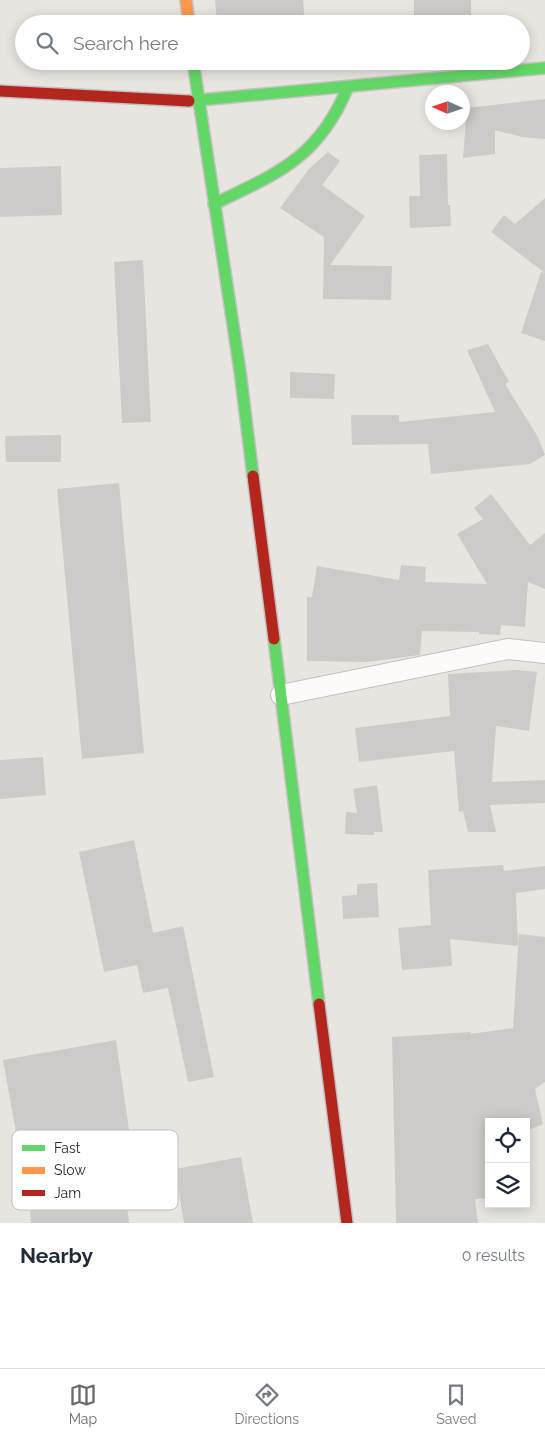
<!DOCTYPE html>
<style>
:root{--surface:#fff;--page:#f6f6f7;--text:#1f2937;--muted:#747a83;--line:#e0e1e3;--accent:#6c6b6a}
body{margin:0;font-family:Raleway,sans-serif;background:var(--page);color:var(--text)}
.controls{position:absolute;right:15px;bottom:15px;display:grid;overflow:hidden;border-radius:0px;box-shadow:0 2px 12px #0003}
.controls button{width:45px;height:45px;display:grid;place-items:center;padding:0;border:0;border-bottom:1px solid var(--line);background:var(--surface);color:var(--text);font:25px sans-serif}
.compass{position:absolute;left:425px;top:85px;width:45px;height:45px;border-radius:50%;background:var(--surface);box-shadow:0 2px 12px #0003;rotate:273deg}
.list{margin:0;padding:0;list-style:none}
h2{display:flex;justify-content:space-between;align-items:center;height:65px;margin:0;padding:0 20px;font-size:21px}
h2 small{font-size:16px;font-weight:400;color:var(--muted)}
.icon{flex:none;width:28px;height:28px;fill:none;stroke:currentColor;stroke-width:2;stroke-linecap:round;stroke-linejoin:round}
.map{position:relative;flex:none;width:545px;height:1223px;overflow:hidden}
.search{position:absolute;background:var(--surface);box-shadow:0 2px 12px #0003;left:15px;right:15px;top:15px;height:55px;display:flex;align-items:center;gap:12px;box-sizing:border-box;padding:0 18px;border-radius:28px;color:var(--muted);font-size:19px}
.sheet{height:145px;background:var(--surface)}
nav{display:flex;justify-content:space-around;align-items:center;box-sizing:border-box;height:70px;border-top:1px solid var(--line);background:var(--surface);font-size:14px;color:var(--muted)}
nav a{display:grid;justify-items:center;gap:2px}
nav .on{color:var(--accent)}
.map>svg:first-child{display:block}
.building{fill:#cdcbc8}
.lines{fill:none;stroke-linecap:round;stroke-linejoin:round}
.street-casing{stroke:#c2c1c0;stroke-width:22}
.fast-casing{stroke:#c4c3c2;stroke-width:14}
.slow-casing{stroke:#c4c3c2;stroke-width:14}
.jam-casing{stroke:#c4c3c2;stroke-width:14}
.street{stroke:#fcfbfa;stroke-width:20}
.fast{stroke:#63d668;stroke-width:11}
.slow{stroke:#ff974d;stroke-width:11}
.jam{stroke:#b3261e;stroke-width:11}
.key{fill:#fff;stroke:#bfbfbf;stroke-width:1}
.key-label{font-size:14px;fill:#2a2a2a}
</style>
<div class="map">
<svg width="545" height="1223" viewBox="0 0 545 1223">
<rect width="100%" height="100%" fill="#e8e5e1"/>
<!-- building -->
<g class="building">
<path d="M215,0H303L305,24H217Z"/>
<rect x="414" y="0" width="57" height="24"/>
<path d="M352,61H397V64L352,63Z"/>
<path d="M545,99V139L522,137L495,130V154L463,158L467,108Z"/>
<path d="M328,152L340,161L322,185L365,216L330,265L392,266L391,300L323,299L324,237L280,208L309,169Z"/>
<path d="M447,154L448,205H450L451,226L410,228L409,196H420L419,155Z"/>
<path d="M61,166L62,215L0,217V168Z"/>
<path d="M545,198V341L521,333L541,272L545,273L491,232L504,215L515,224Z"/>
<path d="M143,260L151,422L122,423L114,262Z"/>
<path d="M488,344L509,382L505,384L538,437L545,455L530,464L431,474L428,444L352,445L351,415H399V422L495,412L467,350Z"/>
<path d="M290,372L335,374L334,399L290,398Z"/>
<path d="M61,435V462H6L5,436Z"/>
<path d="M119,483L144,753L82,759L57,489Z"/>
<path d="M491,494L530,545L545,533V589L528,582L525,627L501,625L500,635L479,634V632L422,631L420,655L366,662L307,661V597H312L317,566L399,580L401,565L426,567L425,582L487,584L457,534L483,519L474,508Z"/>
<path d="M518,670L537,672L529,731L496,726L492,782L545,780V803L490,805L496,832H468L463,811L459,812L454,751L359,762L355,728L450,716L448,674Z"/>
<path d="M43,757L46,795L0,799V760Z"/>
<path d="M377,785L383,832H374V835L345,834L346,812L357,813L353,789Z"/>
<path d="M134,840L153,933L183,926L214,1077L188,1082L168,988L143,993L137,965L104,972L79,852Z"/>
<path d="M503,865L504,871L545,866V889L516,893L518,946L450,939L452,966L402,970L398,928L431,925L428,870Z"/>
<path d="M377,883L379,917L343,919L342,896L357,895V884Z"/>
<path d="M519,934L545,937V1082L535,1089L543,1124L526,1131V1122H489V1198L475,1199L478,1223H396L392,1037L471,1032L470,1034L513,1028Z"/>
<path d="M116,1040L133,1157L24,1177L3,1060Z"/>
<path d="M241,1157L253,1223H184L175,1169Z"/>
<path d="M126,1197L129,1223H31L30,1211Z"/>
</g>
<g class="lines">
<!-- street casing -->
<g class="street-casing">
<path id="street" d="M281,695L508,649L545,653"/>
</g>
<!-- fast casing -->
<g class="fast-casing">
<g id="fast">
<path d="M193,61L240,371L253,476"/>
<path d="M189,101L545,68"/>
<path d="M214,204C278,173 318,158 347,89"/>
<path d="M274,639L319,1004"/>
</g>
</g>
<!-- slow casing -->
<g class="slow-casing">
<path id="slow" d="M186,0L189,24"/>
</g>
<!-- jam casing -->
<g class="jam-casing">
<g id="jam">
<path d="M0,91L189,101"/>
<path d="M253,476L274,639"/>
<path d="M319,1004L347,1223"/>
</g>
</g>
<!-- street -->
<use href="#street" class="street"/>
<!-- fast -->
<use href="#fast" class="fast"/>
<!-- slow -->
<use href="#slow" class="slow"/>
<!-- jam -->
<use href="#jam" class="jam"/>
</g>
<!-- legend -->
<rect x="12" y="1130" width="166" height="80" rx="8" class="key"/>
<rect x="22" y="1145" width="23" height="6" fill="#63d668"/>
<rect x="22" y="1167" width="23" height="7" fill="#ff974d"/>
<rect x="22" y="1190" width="23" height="6" fill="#b3261e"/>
<g class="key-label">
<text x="54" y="1153">Fast</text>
<text x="54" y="1175">Slow</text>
<text x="54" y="1198">Jam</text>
</g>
</svg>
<div class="controls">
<button><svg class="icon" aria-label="locate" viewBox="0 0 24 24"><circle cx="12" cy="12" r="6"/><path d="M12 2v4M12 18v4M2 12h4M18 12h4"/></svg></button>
<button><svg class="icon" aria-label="layers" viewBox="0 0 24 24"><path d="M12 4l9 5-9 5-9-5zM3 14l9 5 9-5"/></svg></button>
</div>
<svg class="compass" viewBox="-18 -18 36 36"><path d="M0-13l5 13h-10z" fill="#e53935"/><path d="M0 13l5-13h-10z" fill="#747a83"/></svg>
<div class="search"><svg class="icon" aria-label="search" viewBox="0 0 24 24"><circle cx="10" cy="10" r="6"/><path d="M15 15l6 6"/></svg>Search here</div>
</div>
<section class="sheet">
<h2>Nearby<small>0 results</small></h2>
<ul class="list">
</ul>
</section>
<nav>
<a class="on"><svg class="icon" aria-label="map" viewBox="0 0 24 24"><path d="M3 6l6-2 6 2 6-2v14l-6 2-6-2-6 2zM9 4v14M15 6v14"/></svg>Map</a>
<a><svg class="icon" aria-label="directions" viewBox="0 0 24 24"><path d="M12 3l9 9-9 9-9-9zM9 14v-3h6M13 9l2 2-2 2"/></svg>Directions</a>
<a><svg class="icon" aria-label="saved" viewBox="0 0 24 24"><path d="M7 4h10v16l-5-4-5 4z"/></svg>Saved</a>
</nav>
